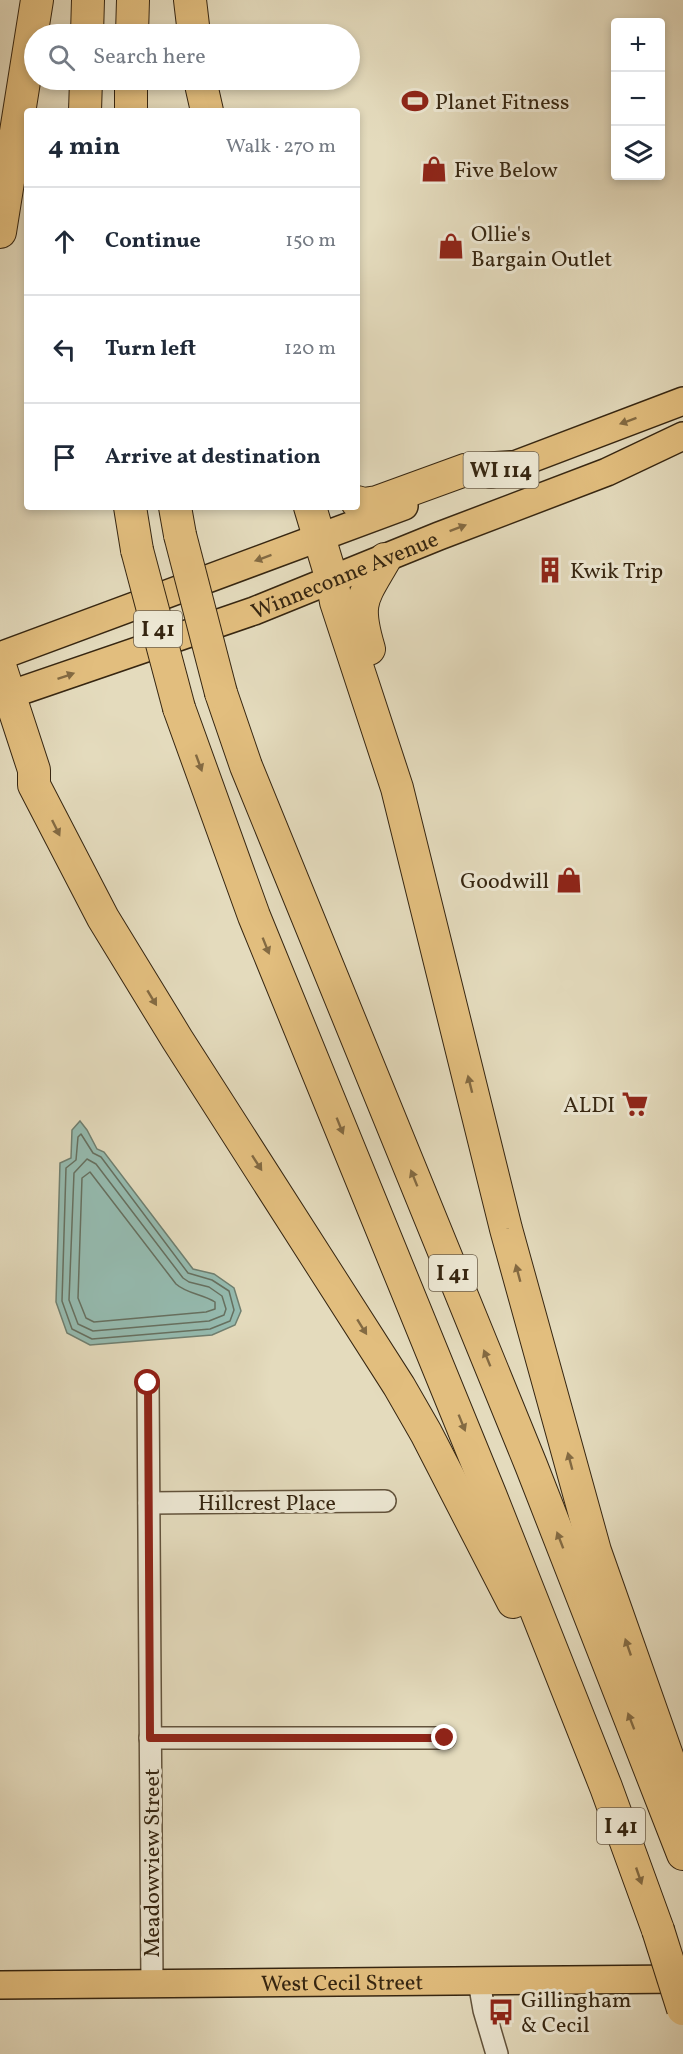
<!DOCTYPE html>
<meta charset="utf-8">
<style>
:root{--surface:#fff;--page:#f6f6f7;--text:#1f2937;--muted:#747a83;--line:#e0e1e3}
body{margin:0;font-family:Vollkorn,serif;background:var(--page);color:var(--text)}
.controls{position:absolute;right:18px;top:18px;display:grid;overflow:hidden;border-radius:6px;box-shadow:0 3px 9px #0003}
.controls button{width:54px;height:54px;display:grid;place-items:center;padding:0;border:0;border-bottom:2px solid var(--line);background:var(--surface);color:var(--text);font:30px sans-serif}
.stop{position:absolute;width:18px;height:18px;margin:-14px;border:4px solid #8f2418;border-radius:50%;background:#fff}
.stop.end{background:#8f2418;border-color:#fff;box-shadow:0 2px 6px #0008}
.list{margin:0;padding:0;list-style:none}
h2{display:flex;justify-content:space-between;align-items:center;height:78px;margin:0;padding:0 24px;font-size:26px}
h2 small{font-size:20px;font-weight:400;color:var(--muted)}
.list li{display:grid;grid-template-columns:39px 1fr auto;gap:18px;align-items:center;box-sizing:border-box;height:108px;padding:0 24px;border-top:2px solid var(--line)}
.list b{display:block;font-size:22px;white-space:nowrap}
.list em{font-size:20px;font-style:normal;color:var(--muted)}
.icon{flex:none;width:33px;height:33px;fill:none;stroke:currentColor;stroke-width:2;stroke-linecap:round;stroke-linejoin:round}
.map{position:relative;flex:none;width:683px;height:2054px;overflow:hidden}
.search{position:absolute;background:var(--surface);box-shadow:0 3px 9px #0003;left:24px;top:24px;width:336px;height:66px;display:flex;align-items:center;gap:15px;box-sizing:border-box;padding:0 21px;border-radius:33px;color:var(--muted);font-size:22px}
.panel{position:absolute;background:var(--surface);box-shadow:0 3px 9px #0003;left:24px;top:108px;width:336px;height:402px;border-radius:6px}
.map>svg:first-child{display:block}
.water{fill:#95bbb0;stroke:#6f7f70;stroke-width:1.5}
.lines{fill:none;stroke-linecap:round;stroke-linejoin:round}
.shore{stroke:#667060;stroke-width:1.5}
.minor-casing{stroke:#62533c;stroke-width:24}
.major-casing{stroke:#362611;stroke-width:30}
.highway-casing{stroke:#362611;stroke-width:34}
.minor{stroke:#ede8d4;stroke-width:21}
.major{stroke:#e2be7e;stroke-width:27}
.highway{stroke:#e2be7e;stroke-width:32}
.highway-bridge-casing{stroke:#362611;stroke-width:34;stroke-linecap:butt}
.highway-bridge{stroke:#e2be7e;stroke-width:32}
.oneway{fill:#836a42}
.route{stroke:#8f2418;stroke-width:8}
.labels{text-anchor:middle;stroke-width:6;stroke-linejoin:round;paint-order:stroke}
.shield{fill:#ede8d4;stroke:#6d604c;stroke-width:1.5}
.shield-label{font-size:21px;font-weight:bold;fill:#362611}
.poi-label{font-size:22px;fill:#362611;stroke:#ede8d4;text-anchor:start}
.street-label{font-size:22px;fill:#362611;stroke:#ede8d4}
</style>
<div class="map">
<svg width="683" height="2054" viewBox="0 0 683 2054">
<rect width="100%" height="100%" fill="#e4dbbd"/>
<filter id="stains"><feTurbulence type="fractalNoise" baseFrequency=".00333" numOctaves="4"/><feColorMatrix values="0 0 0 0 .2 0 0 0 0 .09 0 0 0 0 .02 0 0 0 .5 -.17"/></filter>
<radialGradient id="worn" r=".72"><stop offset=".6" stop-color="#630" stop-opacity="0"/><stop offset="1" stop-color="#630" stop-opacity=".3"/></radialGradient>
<!-- water -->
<path class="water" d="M80,1121L87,1130L97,1149L104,1152L193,1269L214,1274L234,1288L241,1311L235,1325L212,1335L90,1345L67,1333L56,1302L60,1163L71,1158L72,1130Z"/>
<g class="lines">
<!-- shore -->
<g class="shore">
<path d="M81,1134L93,1153L101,1157L188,1273L212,1280L229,1291L234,1310L230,1321L210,1329L92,1339L72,1329L62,1301L66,1168L76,1160L78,1137Z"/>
<path d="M87,1159L96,1164L183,1278L189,1282L209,1287L222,1296L226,1309L224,1315L209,1321L93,1331L78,1324L69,1300L74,1173Z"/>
<path d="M90,1172L176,1284C187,1294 203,1294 215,1302V1309L206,1312L94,1322L86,1318L78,1298L82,1178Z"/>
</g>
<!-- minor casing -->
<g class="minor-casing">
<g id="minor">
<path d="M148,1383L152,1983"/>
<path d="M149,1503L385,1501"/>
<path d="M150,1738H445"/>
<path d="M479,1982L484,2010L497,2054"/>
</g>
</g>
<!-- major casing -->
<g class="major-casing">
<g id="major">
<path d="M491,474L683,401"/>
<path d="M0,656L404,506"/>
<path id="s1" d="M0,698L254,611L439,536L607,472L683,436"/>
<path id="s2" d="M0,1985L683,1979"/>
</g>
</g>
<!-- highway casing -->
<g class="highway-casing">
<g id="highway">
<path d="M190,0L194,34"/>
<path d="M87,34L88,0"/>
<path d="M132,34L133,0"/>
<path d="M131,80V111"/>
<path d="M200,80L207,111"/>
<path d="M85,111L86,80"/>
<path d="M0,232L37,0"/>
<path d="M357,502L364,504L377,502L465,470L511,467"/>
<path d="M130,507L137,550"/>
<path d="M175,507L180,535"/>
<path d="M310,507L332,580L336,602L397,788L506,1229L595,1551L683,1801"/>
<path d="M369,649C355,602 362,599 385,559"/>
<path d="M0,666L34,770V785L103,918L177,1039L399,1386L426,1433L513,1602"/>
<path d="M221,693L246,766L531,1465L683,1854"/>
<path d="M179,708L254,916L490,1494L606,1787L658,1930"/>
</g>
</g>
<!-- minor -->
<use href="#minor" class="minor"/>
<!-- major -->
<use href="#major" class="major"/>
<!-- highway -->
<use href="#highway" class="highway"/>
<!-- highway-bridge casing -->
<g class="highway-bridge-casing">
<g id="highway-bridge">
<path d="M180,535L221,693"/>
<path d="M137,550L179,708"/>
<path d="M658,1930L683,2009"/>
</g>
</g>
<!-- highway-bridge -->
<use href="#highway-bridge" class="highway-bridge"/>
</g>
<!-- one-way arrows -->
<defs><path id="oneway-solid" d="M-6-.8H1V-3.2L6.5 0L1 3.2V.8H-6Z" transform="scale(1.5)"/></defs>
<g class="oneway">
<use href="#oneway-solid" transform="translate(628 421) rotate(160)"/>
<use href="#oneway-solid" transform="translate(458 528) rotate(-21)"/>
<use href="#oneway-solid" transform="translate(263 558) rotate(160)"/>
<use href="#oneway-solid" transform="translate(66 676) rotate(-19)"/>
<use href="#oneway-solid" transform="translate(199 763) rotate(70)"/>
<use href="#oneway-solid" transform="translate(56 828) rotate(64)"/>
<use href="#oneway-solid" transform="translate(266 946) rotate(68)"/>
<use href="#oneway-solid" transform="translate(152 998) rotate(59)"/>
<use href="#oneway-solid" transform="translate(470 1084) rotate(-104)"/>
<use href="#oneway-solid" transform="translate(340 1126) rotate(68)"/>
<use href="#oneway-solid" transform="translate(257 1163) rotate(57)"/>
<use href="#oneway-solid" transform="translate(414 1178) rotate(-112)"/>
<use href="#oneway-solid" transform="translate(518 1273) rotate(-105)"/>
<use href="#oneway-solid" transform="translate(362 1327) rotate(58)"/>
<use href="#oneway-solid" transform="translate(487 1358) rotate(-112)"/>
<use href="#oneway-solid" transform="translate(462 1423) rotate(68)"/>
<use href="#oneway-solid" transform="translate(570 1461) rotate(-105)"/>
<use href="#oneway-solid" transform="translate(560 1540) rotate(-111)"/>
<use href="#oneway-solid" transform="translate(628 1647) rotate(-109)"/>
<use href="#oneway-solid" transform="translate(631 1721) rotate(-111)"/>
<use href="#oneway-solid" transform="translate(639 1876) rotate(71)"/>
</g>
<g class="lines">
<!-- route -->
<path class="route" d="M148,1383L150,1738H445"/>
</g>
<!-- icons -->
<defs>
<g id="stadium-bare" transform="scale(2.07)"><path d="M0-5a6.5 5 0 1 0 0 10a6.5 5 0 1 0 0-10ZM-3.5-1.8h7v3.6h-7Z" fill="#8f2418" stroke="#ede8d4" stroke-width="2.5" paint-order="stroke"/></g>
<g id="shop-bare" transform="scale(2.07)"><path d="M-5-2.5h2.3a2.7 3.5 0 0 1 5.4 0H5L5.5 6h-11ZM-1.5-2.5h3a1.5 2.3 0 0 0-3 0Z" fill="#8f2418" stroke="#ede8d4" stroke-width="2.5" paint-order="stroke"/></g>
<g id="building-bare" transform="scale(2.07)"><path d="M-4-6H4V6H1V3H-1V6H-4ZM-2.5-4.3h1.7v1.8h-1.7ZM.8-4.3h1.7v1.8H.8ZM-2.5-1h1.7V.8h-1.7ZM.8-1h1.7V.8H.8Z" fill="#8f2418" stroke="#ede8d4" stroke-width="2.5" paint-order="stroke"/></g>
<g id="supermarket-bare" transform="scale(2.07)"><path d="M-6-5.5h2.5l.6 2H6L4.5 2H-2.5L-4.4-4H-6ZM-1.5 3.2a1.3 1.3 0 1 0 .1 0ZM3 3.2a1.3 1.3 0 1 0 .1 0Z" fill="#8f2418" stroke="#ede8d4" stroke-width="2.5" paint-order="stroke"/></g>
<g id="bus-bare" transform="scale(2.07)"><path d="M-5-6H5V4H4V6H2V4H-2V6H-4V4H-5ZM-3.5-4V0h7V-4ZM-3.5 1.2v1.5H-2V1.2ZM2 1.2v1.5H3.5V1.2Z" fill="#8f2418" stroke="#ede8d4" stroke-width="2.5" paint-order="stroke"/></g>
</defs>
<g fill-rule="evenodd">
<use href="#stadium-bare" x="415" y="101"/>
<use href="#shop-bare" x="434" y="169"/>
<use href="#shop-bare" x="451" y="246"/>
<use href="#building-bare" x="550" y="570"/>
<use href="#shop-bare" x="569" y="880"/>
<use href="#supermarket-bare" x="635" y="1104"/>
<use href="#bus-bare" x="501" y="2012"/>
</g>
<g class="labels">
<!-- shield labels -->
<g class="shield">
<rect x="463.5" y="452" width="75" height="36" rx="4.5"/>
<rect x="134" y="611" width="48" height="36" rx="4.5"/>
<rect x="429" y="1255" width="48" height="36" rx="4.5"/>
<rect x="597" y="1808" width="48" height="36" rx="4.5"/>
</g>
<g class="shield-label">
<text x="501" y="477">WI 114</text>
<text x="158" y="636">I 41</text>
<text x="453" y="1280">I 41</text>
<text x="621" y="1833">I 41</text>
</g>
<!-- poi labels -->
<g class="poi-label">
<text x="435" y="109">Planet Fitness</text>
<text x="454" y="177">Five Below</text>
<text x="471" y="241">Ollie's<tspan x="471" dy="25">Bargain Outlet</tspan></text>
<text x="570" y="578">Kwik Trip</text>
<text x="549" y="888" text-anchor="end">Goodwill</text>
<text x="615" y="1112" text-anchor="end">ALDI</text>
<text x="521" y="2007">Gillingham<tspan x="521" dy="25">&amp; Cecil</tspan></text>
</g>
<!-- street labels -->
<g class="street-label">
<text dy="8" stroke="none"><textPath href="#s1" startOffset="366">Winneconne Avenue</textPath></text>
<text x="267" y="1510">Hillcrest Place</text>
<text transform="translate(151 1863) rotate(-90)" y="8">Meadowview Street</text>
<text dy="8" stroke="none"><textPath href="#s2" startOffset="342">West Cecil Street</textPath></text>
</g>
</g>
<rect width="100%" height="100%" filter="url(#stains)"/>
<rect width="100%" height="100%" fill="url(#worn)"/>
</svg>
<div class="controls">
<button>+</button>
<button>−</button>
<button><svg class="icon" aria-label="layers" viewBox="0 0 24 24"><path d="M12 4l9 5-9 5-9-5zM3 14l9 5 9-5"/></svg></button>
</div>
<div class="stop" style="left:148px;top:1383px"></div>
<div class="stop end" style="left:445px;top:1738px"></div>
<div class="search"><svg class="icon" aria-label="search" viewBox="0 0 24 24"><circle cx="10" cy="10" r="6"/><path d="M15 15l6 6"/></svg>Search here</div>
<section class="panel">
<h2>4 min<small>Walk · 270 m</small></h2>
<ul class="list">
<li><svg class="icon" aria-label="ahead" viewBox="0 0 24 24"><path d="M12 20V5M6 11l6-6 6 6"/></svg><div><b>Continue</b></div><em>150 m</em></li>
<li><svg class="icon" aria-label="left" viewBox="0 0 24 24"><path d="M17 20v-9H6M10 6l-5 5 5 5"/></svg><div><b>Turn left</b></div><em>120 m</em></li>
<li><svg class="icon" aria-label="arrive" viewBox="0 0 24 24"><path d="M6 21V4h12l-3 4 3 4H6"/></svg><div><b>Arrive at destination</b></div></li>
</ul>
</section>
</div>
